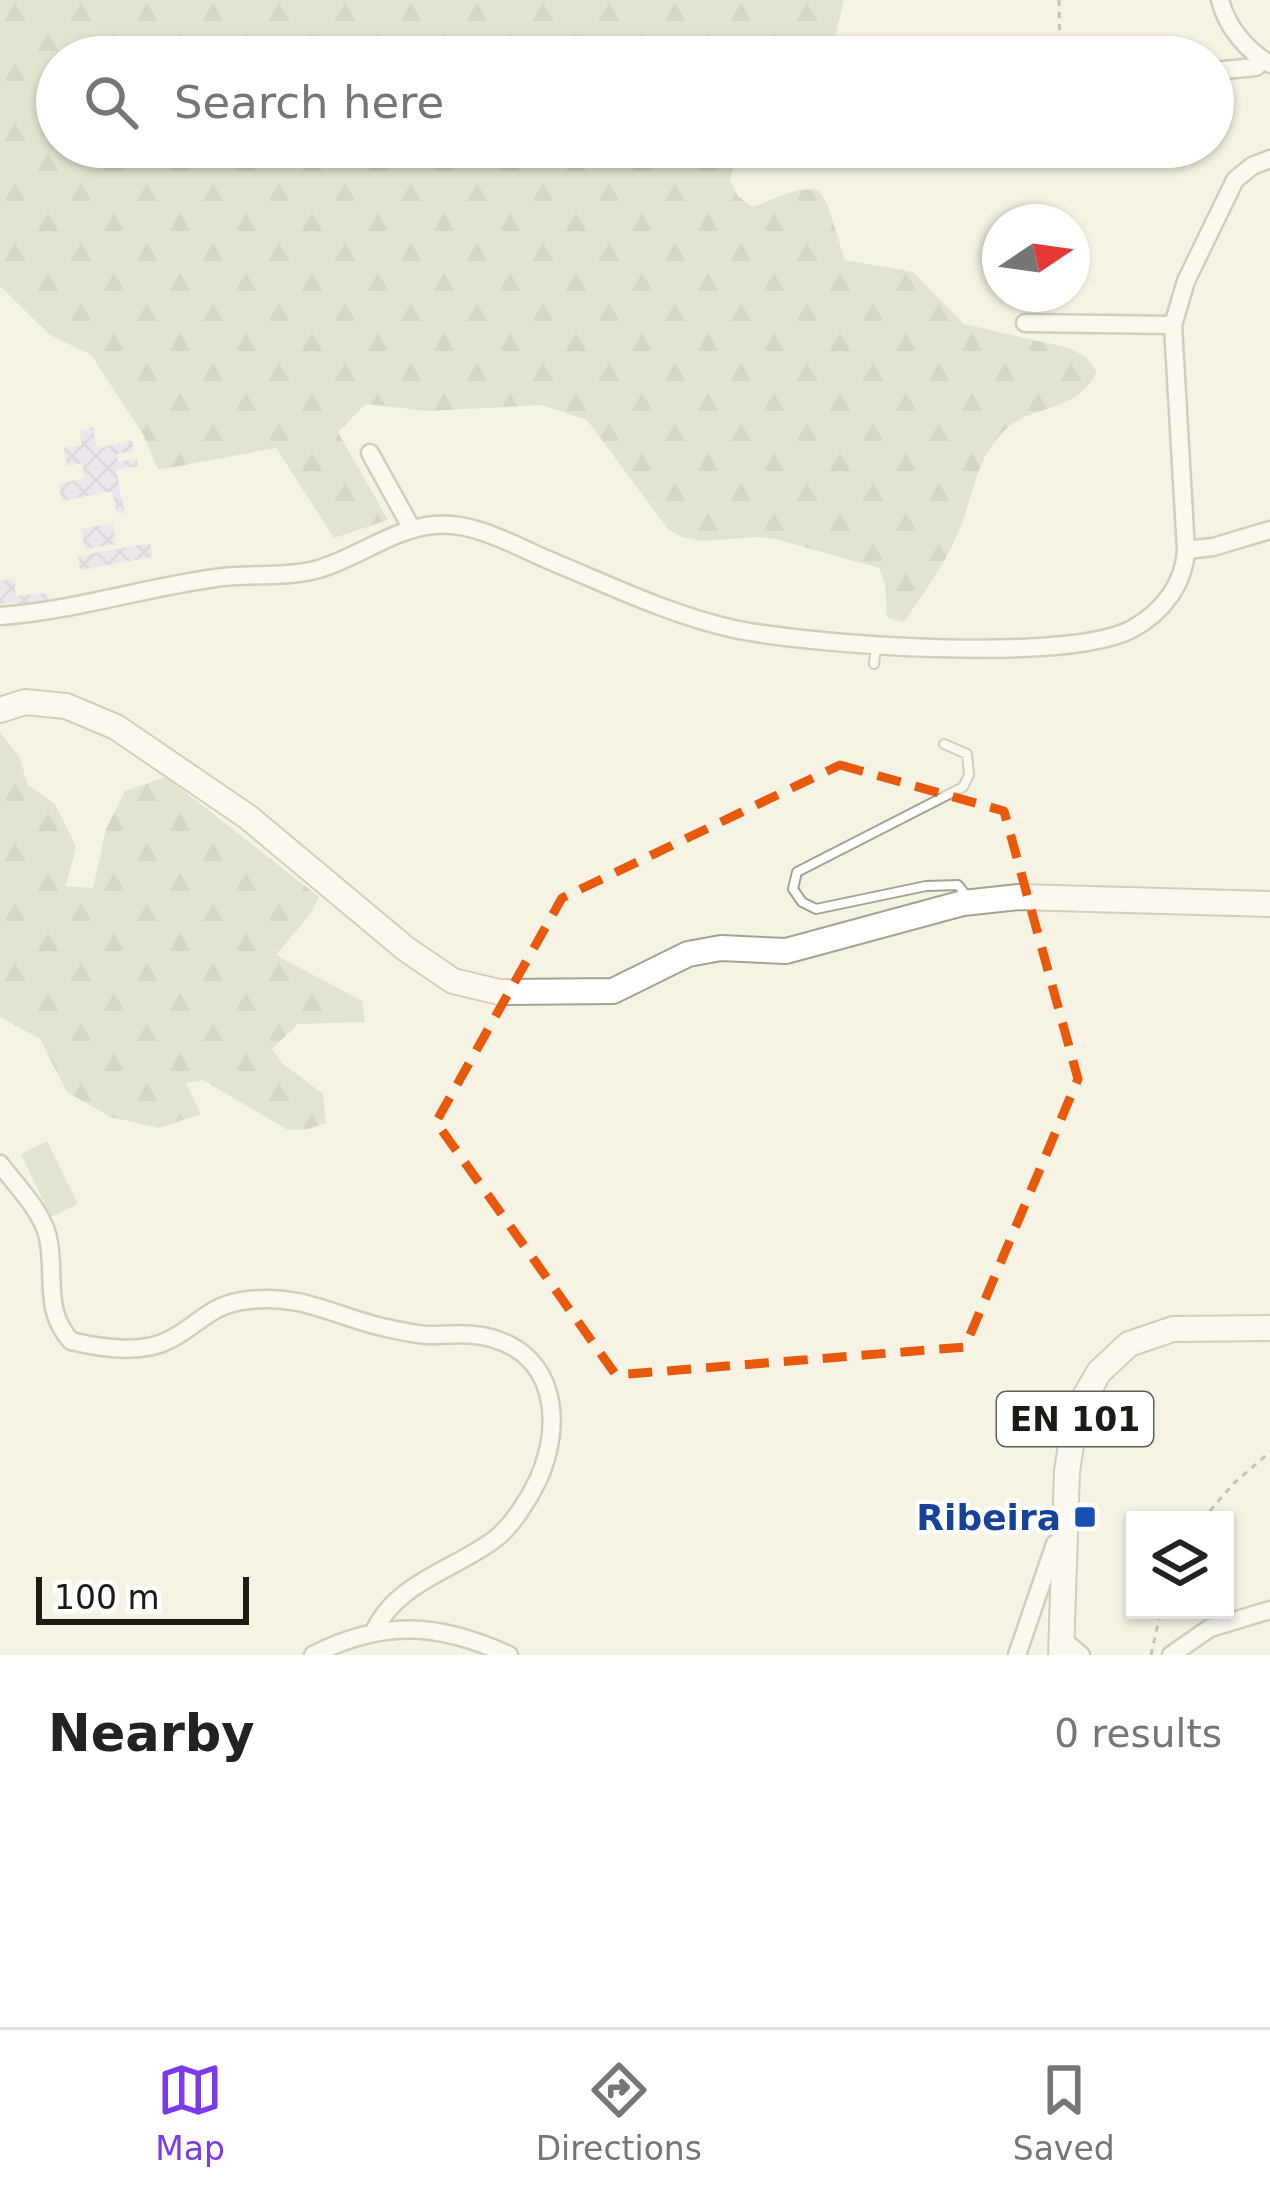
<!DOCTYPE html>
<style>
:root{--surface:#fff;--page:#f6f6f6;--text:#222;--muted:#767676;--line:#e0e0e0;--accent:#7c3aed}
body{margin:0;font-family:"DejaVu Sans",sans-serif;background:var(--page);color:var(--text)}
.controls{position:absolute;right:36px;bottom:36px;display:grid;overflow:hidden;border-radius:0px;box-shadow:0 3px 9px #0004}
.controls button{width:108px;height:108px;display:grid;place-items:center;padding:0;border:0;border-bottom:3px solid var(--line);background:var(--surface);color:var(--text);font:60px sans-serif}
.compass{position:absolute;left:982px;top:204px;width:108px;height:108px;border-radius:50%;background:var(--surface);box-shadow:0 3px 9px #0004;rotate:77deg}
.scale{position:absolute;left:36px;bottom:30px;width:213px;box-sizing:border-box;padding-left:12px;border:6px solid #1b1a14;border-top:0;font-size:33px;line-height:42px;white-space:nowrap;color:#1b1a14;-webkit-text-stroke:9px #fff;paint-order:stroke}
.list{margin:0;padding:0;list-style:none}
h2{display:flex;justify-content:space-between;align-items:center;height:156px;margin:0;padding:0 48px;font-size:51px}
h2 small{font-size:39px;font-weight:400;color:var(--muted)}
.icon{flex:none;width:66px;height:66px;fill:none;stroke:currentColor;stroke-width:2;stroke-linecap:round;stroke-linejoin:round}
.map{position:relative;flex:none;width:1270px;height:1655px;overflow:hidden}
.search{position:absolute;background:var(--surface);box-shadow:0 3px 9px #0004;left:36px;right:36px;top:36px;height:132px;display:flex;align-items:center;gap:30px;box-sizing:border-box;padding:0 42px;border-radius:66px;color:var(--muted);font-size:45px}
.sheet{height:372px;background:var(--surface)}
nav{display:flex;justify-content:space-around;align-items:center;box-sizing:border-box;height:168px;border-top:3px solid var(--line);background:var(--surface);font-size:33px;color:var(--muted)}
nav a{display:grid;justify-items:center;gap:6px}
nav .on{color:var(--accent)}
.map>svg:first-child{display:block}
.grass{fill:#c6d6b9}
.forest{fill:url(#forest-firs)}
.building{fill:url(#building-cross-hatch)}
.lines{fill:none;stroke-linecap:round;stroke-linejoin:round}
.lane-casing{stroke:#a5a193;stroke-width:12}
.street-casing{stroke:#a5a193;stroke-width:21}
.secondary-casing{stroke:#a5a193;stroke-width:28}
.primary-casing{stroke:#a5a193;stroke-width:28}
.path{stroke:#8d8a7f;stroke-width:3;stroke-dasharray:6 6;stroke-linecap:butt}
.lane{stroke:#fff;stroke-width:8}
.street{stroke:#fff;stroke-width:16}
.secondary{stroke:#fff;stroke-width:24}
.primary{stroke:#fff;stroke-width:24}
.marked{fill:none;stroke:#e8590c;stroke-width:9;stroke-dasharray:24 15;stroke-linejoin:round}
.transit-dot{fill:#1a4fb4;stroke:#fff;stroke-width:4.5}
.labels{text-anchor:middle;stroke-width:9;stroke-linejoin:round;paint-order:stroke}
.shield{fill:#fff;stroke:#5f5f5a;stroke-width:3}
.shield-label{font-size:33px;font-weight:bold;fill:#1b1a14}
.transit-label{font-size:36px;font-weight:bold;fill:#164399;stroke:#fff;text-anchor:end}
</style>
<div class="map">
<svg width="1270" height="1655" viewBox="0 0 1270 1655">
<defs>
<pattern id="forest-firs" width="22" height="20" patternUnits="userSpaceOnUse" patternTransform="scale(3)"><rect width="22" height="20" fill="#c6d6b9"/><path d="M5 1l3.5 6h-7zM16 11l3.5 6h-7z" fill="#aab79e"/></pattern>
<pattern id="building-cross-hatch" width="8" height="8" patternUnits="userSpaceOnUse" patternTransform="scale(3)"><rect width="8" height="8" fill="#e0d9f8"/><path d="M0 0l8 8M0 8l8-8" fill="none" stroke="#c0bad4"/></pattern>
</defs>
<rect width="100%" height="100%" fill="#f7f3e4"/>
<!-- grass -->
<path class="grass" d="M47,1141L78,1204L51,1217L21,1154Z"/>
<!-- forest -->
<g class="forest">
<path d="M0,0H844L836,33L819,57H57V147H748L735,161L730,180L738,196L752,207C778,199 790,187 819,190L828,206L845,260L913,272L964,324L1069,348L1086,357L1097,372C1075,415 1032,403 1004,431C974,461 974,497 958,533C945,563 923,595 904,622L887,618L885,584L879,568L775,539L757,537L701,541L682,537L668,529L587,420L541,405L427,411L366,404L338,432L388,520L334,538L276,448L158,470L144,436L91,355L50,335L0,286Z"/>
<path d="M0,733L19,756L28,785L55,804L76,846L66,886L93,888L106,829L125,791L166,777L319,897L311,913L276,955L362,1001L365,1022L298,1024L272,1049L282,1063L323,1094L326,1123L308,1129L288,1130L203,1080L186,1083L201,1114L159,1128L110,1117L67,1092L40,1039L0,1017Z"/>
</g>
<!-- building -->
<g class="building">
<path d="M93,427L97,448L132,441L134,451L117,454L118,462L137,458L138,466L116,470L125,513L117,514L112,491L62,501L59,484L85,478L82,463L67,466L63,448L82,445L79,430Z"/>
<path d="M113,523L116,544L85,549L81,529Z"/>
<path d="M150,543L153,557L80,570L78,556Z"/>
<path d="M14,579L16,596L47,593L48,605L16,608L15,602L0,604V581Z"/>
</g>
<g class="lines">
<!-- lane casing -->
<g class="lane-casing">
<g id="lane">
<path d="M874,664L876,646"/>
<path d="M944,744L967,754L969,775L963,787L797,872L793,889L802,902L816,909L926,886L958,885L966,895"/>
</g>
</g>
<!-- street casing -->
<g class="street-casing">
<g id="street">
<path d="M1220,0C1227,27 1246,50 1270,64"/>
<path d="M1213,71L1256,67L1262,60"/>
<path d="M1025,323L1173,325"/>
<path d="M370,453L412,529"/>
<path d="M1186,550L1213,547L1270,530"/>
<path d="M0,616C73,611 142,588 215,578C248,573 282,578 315,570C355,560 391,529 434,525C472,521 512,544 546,559C607,584 670,615 734,629C812,645 1066,664 1132,629C1163,612 1184,584 1186,550L1173,325L1186,281L1235,180L1252,166L1270,159"/>
<path d="M0,1164C17,1187 45,1213 49,1243C55,1280 44,1311 71,1341C100,1348 141,1355 169,1340C201,1324 209,1304 249,1300C302,1294 332,1315 382,1327C396,1330 412,1334 427,1335C447,1335 471,1332 491,1338C557,1356 563,1425 538,1480C529,1499 512,1526 495,1539C456,1569 395,1583 374,1632"/>
<path d="M1062,1639L1081,1655"/>
<path d="M313,1655C383,1619 439,1623 509,1655"/>
<path d="M1017,1655L1055,1544L1066,1537"/>
<path d="M1171,1655L1210,1628L1270,1610"/>
</g>
</g>
<!-- secondary casing -->
<g class="secondary-casing">
<path id="secondary" d="M0,710L25,702L66,706L116,727L248,817L406,949L453,981L499,992L613,991L688,954L721,948L786,951L963,903L1019,897L1270,904"/>
</g>
<!-- primary casing -->
<g class="primary-casing">
<path id="primary" d="M1061,1655L1067,1471L1076,1412L1099,1372L1129,1344L1173,1329L1270,1328"/>
</g>
<!-- path -->
<g class="path">
<path d="M1059,0L1060,57"/>
<path d="M1202,1520L1234,1483L1270,1452"/>
<path d="M1151,1655L1161,1610"/>
</g>
<!-- lane -->
<use href="#lane" class="lane"/>
<!-- street -->
<use href="#street" class="street"/>
<!-- secondary -->
<use href="#secondary" class="secondary"/>
<!-- primary -->
<use href="#primary" class="primary"/>
</g>
<!-- marked area -->
<path d="M0 0H1270V1655H0ZM840,765L1004,811L1078,1079L965,1347L616,1375L436,1122L562,898Z" fill="#f7f3e4" fill-opacity=".55" fill-rule="evenodd"/>
<path class="marked" d="M840,765L1004,811L1078,1079L965,1347L616,1375L436,1122L562,898Z"/>
<!-- markers -->
<rect class="transit-dot" x="1073" y="1505" width="24" height="24" rx="6"/>
<g class="labels">
<!-- shield labels -->
<rect class="shield" x="997" y="1392" width="156" height="54" rx="9"/>
<g class="shield-label">
<text x="1075" y="1431">EN 101</text>
</g>
<!-- transit labels -->
<g class="transit-label">
<text x="1061" y="1530">Ribeira</text>
</g>
</g>
</svg>
<div class="controls">
<button><svg class="icon" aria-label="layers" viewBox="0 0 24 24"><path d="M12 4l9 5-9 5-9-5zM3 14l9 5 9-5"/></svg></button>
</div>
<svg class="compass" viewBox="-18 -18 36 36"><path d="M0-13l5 13h-10z" fill="#e53935"/><path d="M0 13l5-13h-10z" fill="#767676"/></svg>
<div class="scale">100 m</div>
<div class="search"><svg class="icon" aria-label="search" viewBox="0 0 24 24"><circle cx="10" cy="10" r="6"/><path d="M15 15l6 6"/></svg>Search here</div>
</div>
<section class="sheet">
<h2>Nearby<small>0 results</small></h2>
<ul class="list">
</ul>
</section>
<nav>
<a class="on"><svg class="icon" aria-label="map" viewBox="0 0 24 24"><path d="M3 6l6-2 6 2 6-2v14l-6 2-6-2-6 2zM9 4v14M15 6v14"/></svg>Map</a>
<a><svg class="icon" aria-label="directions" viewBox="0 0 24 24"><path d="M12 3l9 9-9 9-9-9zM9 14v-3h6M13 9l2 2-2 2"/></svg>Directions</a>
<a><svg class="icon" aria-label="saved" viewBox="0 0 24 24"><path d="M7 4h10v16l-5-4-5 4z"/></svg>Saved</a>
</nav>
